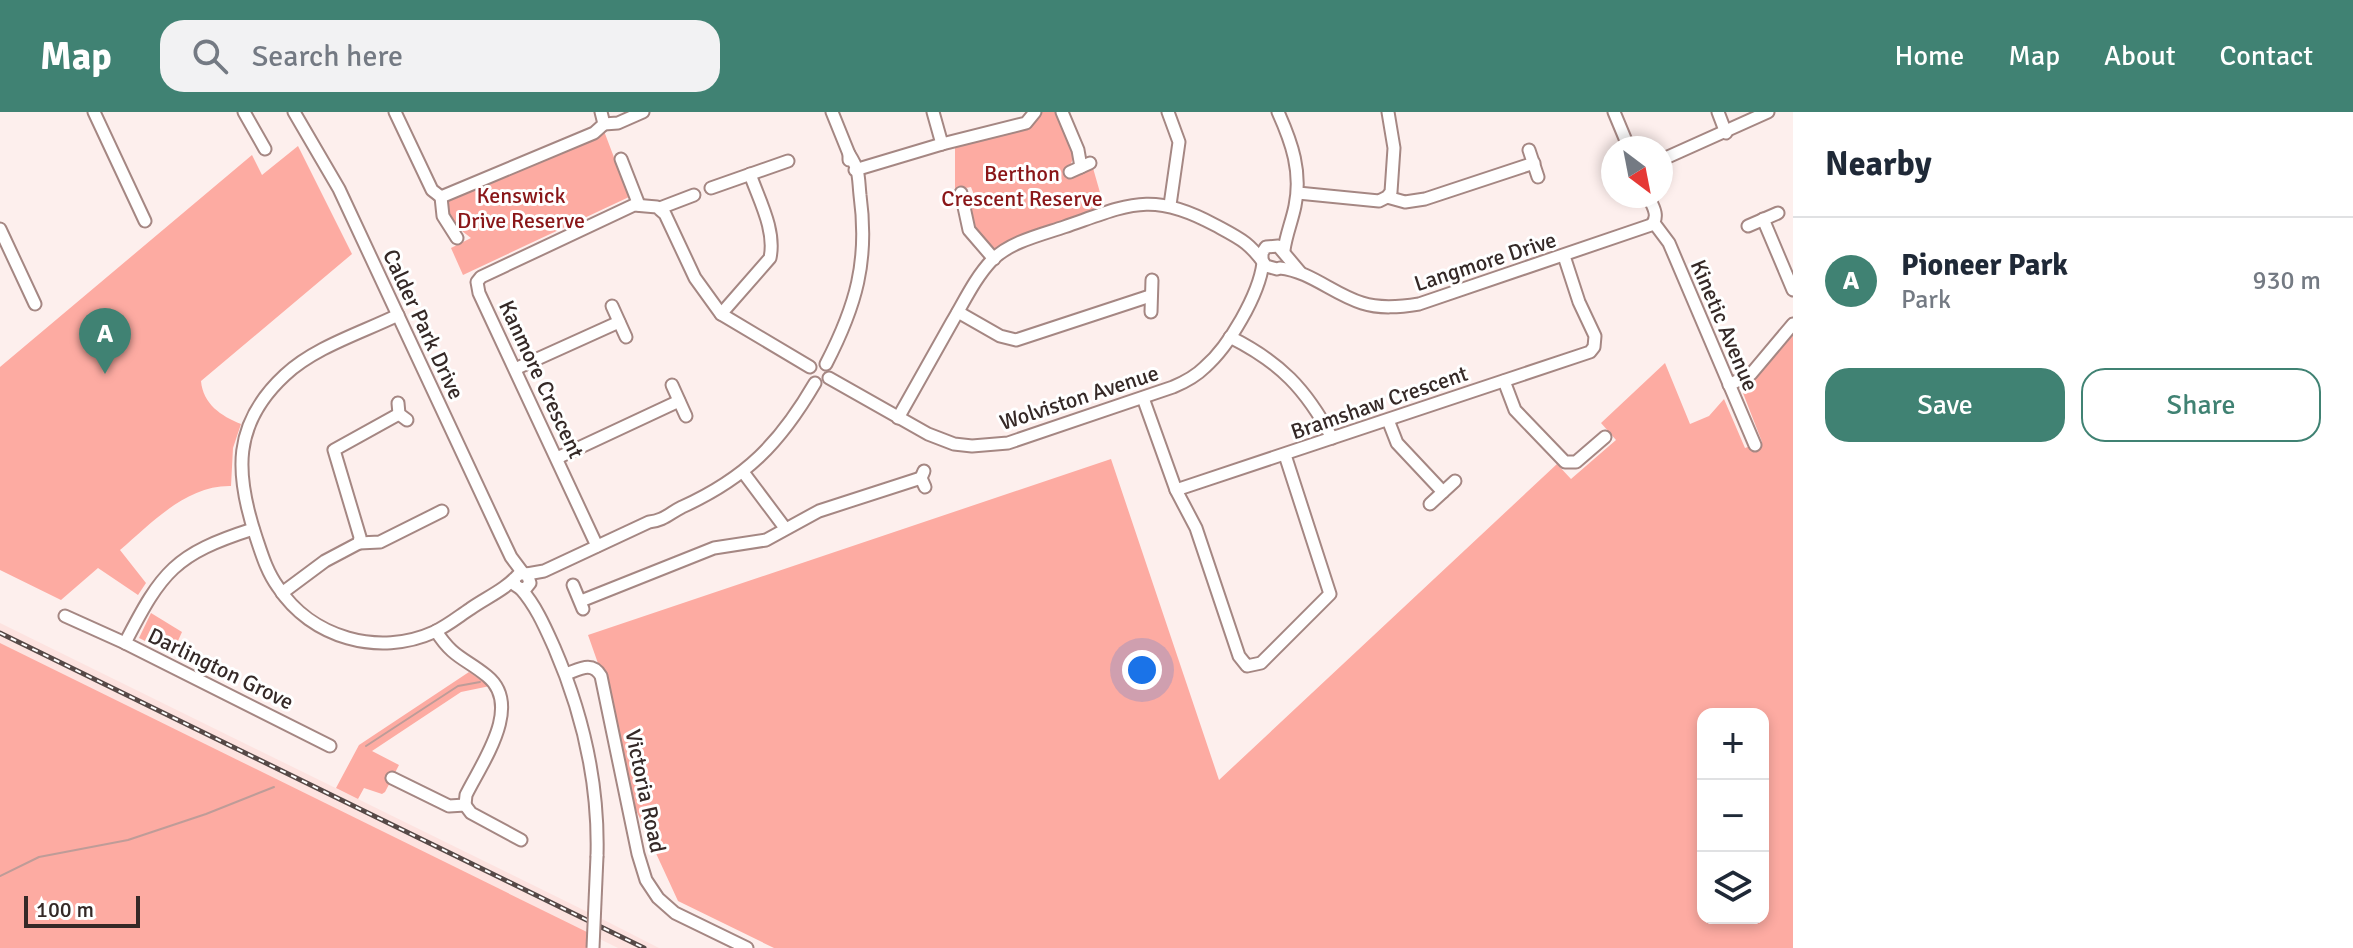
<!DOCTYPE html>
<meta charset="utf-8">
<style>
:root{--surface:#fff;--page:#f2f2f3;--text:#1f2937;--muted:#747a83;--line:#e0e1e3;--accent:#408273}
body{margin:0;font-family:Signika,sans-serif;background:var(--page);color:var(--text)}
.controls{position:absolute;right:24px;bottom:24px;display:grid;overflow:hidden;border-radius:16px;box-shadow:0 4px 12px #0003}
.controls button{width:72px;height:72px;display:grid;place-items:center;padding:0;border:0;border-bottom:2px solid var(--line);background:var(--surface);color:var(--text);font:40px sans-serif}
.compass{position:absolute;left:1601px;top:24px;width:72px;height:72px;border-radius:50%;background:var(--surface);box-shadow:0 4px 12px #0003;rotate:148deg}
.scale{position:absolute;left:24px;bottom:20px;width:116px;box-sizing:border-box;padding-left:8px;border:4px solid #352927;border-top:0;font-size:22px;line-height:28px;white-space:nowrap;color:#352927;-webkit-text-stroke:6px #fff;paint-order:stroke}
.you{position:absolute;left:1142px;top:558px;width:28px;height:28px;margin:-20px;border:6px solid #fff;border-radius:50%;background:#1a73e8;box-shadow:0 0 0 12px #1a73e833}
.badge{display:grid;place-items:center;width:52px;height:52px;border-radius:50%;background:var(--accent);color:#fff;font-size:26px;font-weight:700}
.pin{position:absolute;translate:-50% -66px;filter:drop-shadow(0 2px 4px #0008)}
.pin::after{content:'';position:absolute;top:42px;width:28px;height:24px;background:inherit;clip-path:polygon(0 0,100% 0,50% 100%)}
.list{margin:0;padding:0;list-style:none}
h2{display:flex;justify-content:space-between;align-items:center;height:104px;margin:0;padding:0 32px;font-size:34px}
h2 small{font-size:26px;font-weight:400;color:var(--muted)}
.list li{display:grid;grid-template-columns:52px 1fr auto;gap:24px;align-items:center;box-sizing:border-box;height:128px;padding:0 32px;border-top:2px solid var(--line)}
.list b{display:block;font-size:30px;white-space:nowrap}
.list p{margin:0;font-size:26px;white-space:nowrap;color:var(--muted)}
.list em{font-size:26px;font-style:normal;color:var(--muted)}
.actions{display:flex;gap:16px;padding:24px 32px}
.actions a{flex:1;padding:18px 0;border:2px solid var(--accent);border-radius:24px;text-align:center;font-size:28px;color:var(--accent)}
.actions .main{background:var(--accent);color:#fff}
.icon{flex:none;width:44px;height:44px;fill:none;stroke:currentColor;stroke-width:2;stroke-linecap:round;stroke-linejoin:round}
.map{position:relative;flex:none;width:1793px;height:836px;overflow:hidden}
header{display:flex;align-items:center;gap:48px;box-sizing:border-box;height:112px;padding:0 40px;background:var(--accent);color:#fff}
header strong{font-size:38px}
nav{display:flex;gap:44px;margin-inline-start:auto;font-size:28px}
.search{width:560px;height:72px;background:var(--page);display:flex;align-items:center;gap:20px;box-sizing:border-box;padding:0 28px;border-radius:24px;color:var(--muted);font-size:30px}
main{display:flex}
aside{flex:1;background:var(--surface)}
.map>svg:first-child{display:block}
.built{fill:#fde3e0}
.green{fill:#fdaba2;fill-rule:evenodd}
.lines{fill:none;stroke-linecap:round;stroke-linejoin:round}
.stream{stroke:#be9c98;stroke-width:2}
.minor-casing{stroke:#a58783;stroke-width:15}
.minor{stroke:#fff;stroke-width:11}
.rail-casing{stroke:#564947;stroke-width:5}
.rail{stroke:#fff;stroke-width:2;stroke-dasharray:6;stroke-linecap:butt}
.minor-bridge-casing{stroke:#a58783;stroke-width:15;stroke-linecap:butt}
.minor-bridge{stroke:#fff;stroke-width:11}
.labels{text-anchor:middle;stroke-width:6;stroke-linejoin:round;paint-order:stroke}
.park-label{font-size:22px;fill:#8a1618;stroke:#fff}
.street-label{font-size:22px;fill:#352927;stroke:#fff}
</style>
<header>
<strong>Map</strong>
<div class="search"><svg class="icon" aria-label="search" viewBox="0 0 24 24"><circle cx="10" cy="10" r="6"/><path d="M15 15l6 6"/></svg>Search here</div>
<nav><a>Home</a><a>Map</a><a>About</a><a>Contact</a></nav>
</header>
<main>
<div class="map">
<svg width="1793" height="836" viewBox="0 0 1793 836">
<rect width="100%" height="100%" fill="#fdefed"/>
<!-- built -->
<path class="built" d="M0,511L610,811L659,836H618L0,532Z"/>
<!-- green -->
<g class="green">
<path d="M1039,0H1057C1064,17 1082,40 1068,56L1072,64L1093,56L1105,98L995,139L971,117L965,93L974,83L971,75L955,78V33Z"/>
<path d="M604,19L629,85L463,163L451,136L471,126L453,112L444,98L447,89Z"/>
<path d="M298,34L352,142L201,269C203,292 221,304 241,312L233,336L231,374C186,373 152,411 120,438L146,471L138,483L98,456L61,488L0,458V255L252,43L262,63Z"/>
<path d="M1793,223V836H774L678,789L624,672L613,594L588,523L1111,347L1219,668L1557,352L1571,367L1616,328L1601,311L1665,251L1690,312L1709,304L1724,287L1745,336L1762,330L1743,281ZM1703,602H1763V806H1703Z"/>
<path d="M151,501L182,520L172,542L139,526Z"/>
<path d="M0,531L591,822L590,836H0Z"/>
<path d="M469,560L490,574L461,580L372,639L399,653L385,680L382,682L364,676L358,687L336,676L359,633Z"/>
</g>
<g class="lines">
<!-- stream -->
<g class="stream">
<path d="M366,634L458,574L480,570"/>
<path d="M0,764L39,745L128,728L206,702L274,675"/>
</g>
<!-- minor casing -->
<g class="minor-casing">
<g id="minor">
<path d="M94,0L145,109"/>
<path d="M244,0L265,37"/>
<path d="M294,0L339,77L501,424L511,445L523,461"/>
<path d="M395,0L432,78L441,85L594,21L604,12L601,0"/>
<path d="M832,0L849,42V48"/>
<path d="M933,0L942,32"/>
<path d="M1062,0L1078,38L1081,55"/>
<path d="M1168,0L1179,30L1170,93"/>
<path d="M1278,0C1292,31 1302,60 1295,94C1292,109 1286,123 1284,138"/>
<path d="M1614,0L1629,36"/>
<path d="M1718,0L1726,21"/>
<path d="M604,12L618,11L643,0"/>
<path d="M1529,38L1538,65"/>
<path d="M621,47L639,93"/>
<path d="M1661,48L1768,0"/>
<path d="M855,58L942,32L1026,11L1035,0"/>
<path d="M1070,60L1090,51"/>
<path d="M711,76L788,49"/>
<path d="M961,81L969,118L994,147"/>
<path d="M1298,81L1379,89L1387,85L1391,80L1394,36L1388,0"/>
<path d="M441,85L443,104L457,126"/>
<path d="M1387,85L1405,90L1425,87L1534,51"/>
<path d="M660,96L694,83"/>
<path d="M1763,107L1793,178"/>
<path d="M1654,111L1669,131L1755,333"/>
<path d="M1748,114L1778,101"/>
<path d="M0,117L35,192"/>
<path d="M1262,148V141L1266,135L1278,134L1300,160"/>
<path d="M1280,156C1310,159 1333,182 1362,191C1380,197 1400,195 1419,192L1651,113C1660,105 1653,94 1648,84"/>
<path d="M612,194L626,225"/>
<path d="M958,200L1000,224L1016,228L1150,184"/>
<path d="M1151,200L1152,168"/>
<path d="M721,202L770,146C776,118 759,88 750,62"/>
<path d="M398,203C361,221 315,235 285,263C232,312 235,362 256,425C262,443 267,460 278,475C311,526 379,545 434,520C447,514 458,505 470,497C487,485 505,478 519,462H527L530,471L526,476L521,477L515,473L514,467"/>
<path d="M1230,225C1280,250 1306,277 1332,326"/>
<path d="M826,252C856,194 869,149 860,83C858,64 860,59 849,42"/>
<path d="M515,257L619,210"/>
<path d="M829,266L928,322L954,332L972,334L1008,331L1173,275C1185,270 1196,264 1205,255C1229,234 1259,183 1263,151"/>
<path d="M1504,269L1515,298L1565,350H1576L1605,325"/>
<path d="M672,273L686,304"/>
<path d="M1729,273L1751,262L1793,212"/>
<path d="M1143,286L1176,378L1590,240L1594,235L1595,224L1579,190L1564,144"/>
<path d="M398,291L399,302L407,308"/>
<path d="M898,306C916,274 934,242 952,210C965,188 975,166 992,148C1010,130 1040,123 1064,115C1128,93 1151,78 1215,113C1241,127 1249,130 1266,154L1277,157"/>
<path d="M1388,308L1397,331L1443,380"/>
<path d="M557,346L679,289"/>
<path d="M924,359L921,366L925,375"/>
<path d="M743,360L785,416"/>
<path d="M1176,378L1196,416L1239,544L1247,554L1261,551L1330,482L1285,343"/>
<path d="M1430,392L1455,369"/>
<path d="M359,431L380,430L442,399"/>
<path d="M597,434L479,181L477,170L481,165L634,93L657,95L665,102L695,166L721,202L810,255"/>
<path d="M527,462L544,459L649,410C663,409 670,401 682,395C746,366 780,331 815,271"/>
<path d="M573,473L583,497"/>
<path d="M521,477C536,494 545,515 554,535C583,602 599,671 597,744"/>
<path d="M282,481L325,449L359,431L360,425L334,338L399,302"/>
<path d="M581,489L714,436L766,428L819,399L921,366"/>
<path d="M65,504L125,531L330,634"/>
<path d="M436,519C453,546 465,546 487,564C524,594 481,652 466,683L465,693"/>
<path d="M125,531C162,459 175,442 253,417"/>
<path d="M566,562C580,557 592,549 601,564L638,742L646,768L658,786L675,801L747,836"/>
<path d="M392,666L449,694L465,693"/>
<path d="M465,693L471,701L521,728"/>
</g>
</g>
<!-- minor -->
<use href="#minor" class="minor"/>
<!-- rail casing -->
<g class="rail-casing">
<path id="rail" d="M0,521L644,836"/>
</g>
<!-- rail -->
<use href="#rail" class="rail"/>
<!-- minor-bridge casing -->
<g class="minor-bridge-casing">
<path id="minor-bridge" d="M593,836L597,744"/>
</g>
<!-- minor-bridge -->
<use href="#minor-bridge" class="minor-bridge"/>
</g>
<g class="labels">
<!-- park labels -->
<g class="park-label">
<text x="1022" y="69">Berthon<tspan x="1022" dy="25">Crescent Reserve</tspan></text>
<text x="521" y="91">Kenswick<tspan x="521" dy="25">Drive Reserve</tspan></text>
</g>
<!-- street labels -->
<g class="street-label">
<text transform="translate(1485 149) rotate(-18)" y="8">Langmore Drive</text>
<text transform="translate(424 212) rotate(65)" y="8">Calder Park Drive</text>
<text transform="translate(1725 213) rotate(67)" y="8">Kinetic Avenue</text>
<text transform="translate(542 267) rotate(65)" y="8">Kanmore Crescent</text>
<text transform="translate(1079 285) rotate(-18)" y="8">Wolviston Avenue</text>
<text transform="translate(1379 290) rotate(-19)" y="8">Bramshaw Crescent</text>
<text transform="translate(221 556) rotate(26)" y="8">Darlington Grove</text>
<text transform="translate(646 679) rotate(78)" y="8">Victoria Road</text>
</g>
</g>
</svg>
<div class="controls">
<button>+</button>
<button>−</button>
<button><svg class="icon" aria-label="layers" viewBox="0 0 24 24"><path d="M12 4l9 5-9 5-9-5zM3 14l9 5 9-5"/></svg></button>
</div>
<svg class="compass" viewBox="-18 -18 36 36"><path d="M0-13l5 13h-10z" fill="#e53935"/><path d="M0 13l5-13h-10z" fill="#747a83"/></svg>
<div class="scale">100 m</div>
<div class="you"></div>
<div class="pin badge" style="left:105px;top:262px">A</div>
</div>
<aside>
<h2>Nearby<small></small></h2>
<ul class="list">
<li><span class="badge">A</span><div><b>Pioneer Park</b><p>Park</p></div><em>930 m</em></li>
</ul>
<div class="actions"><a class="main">Save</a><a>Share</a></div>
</aside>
</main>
